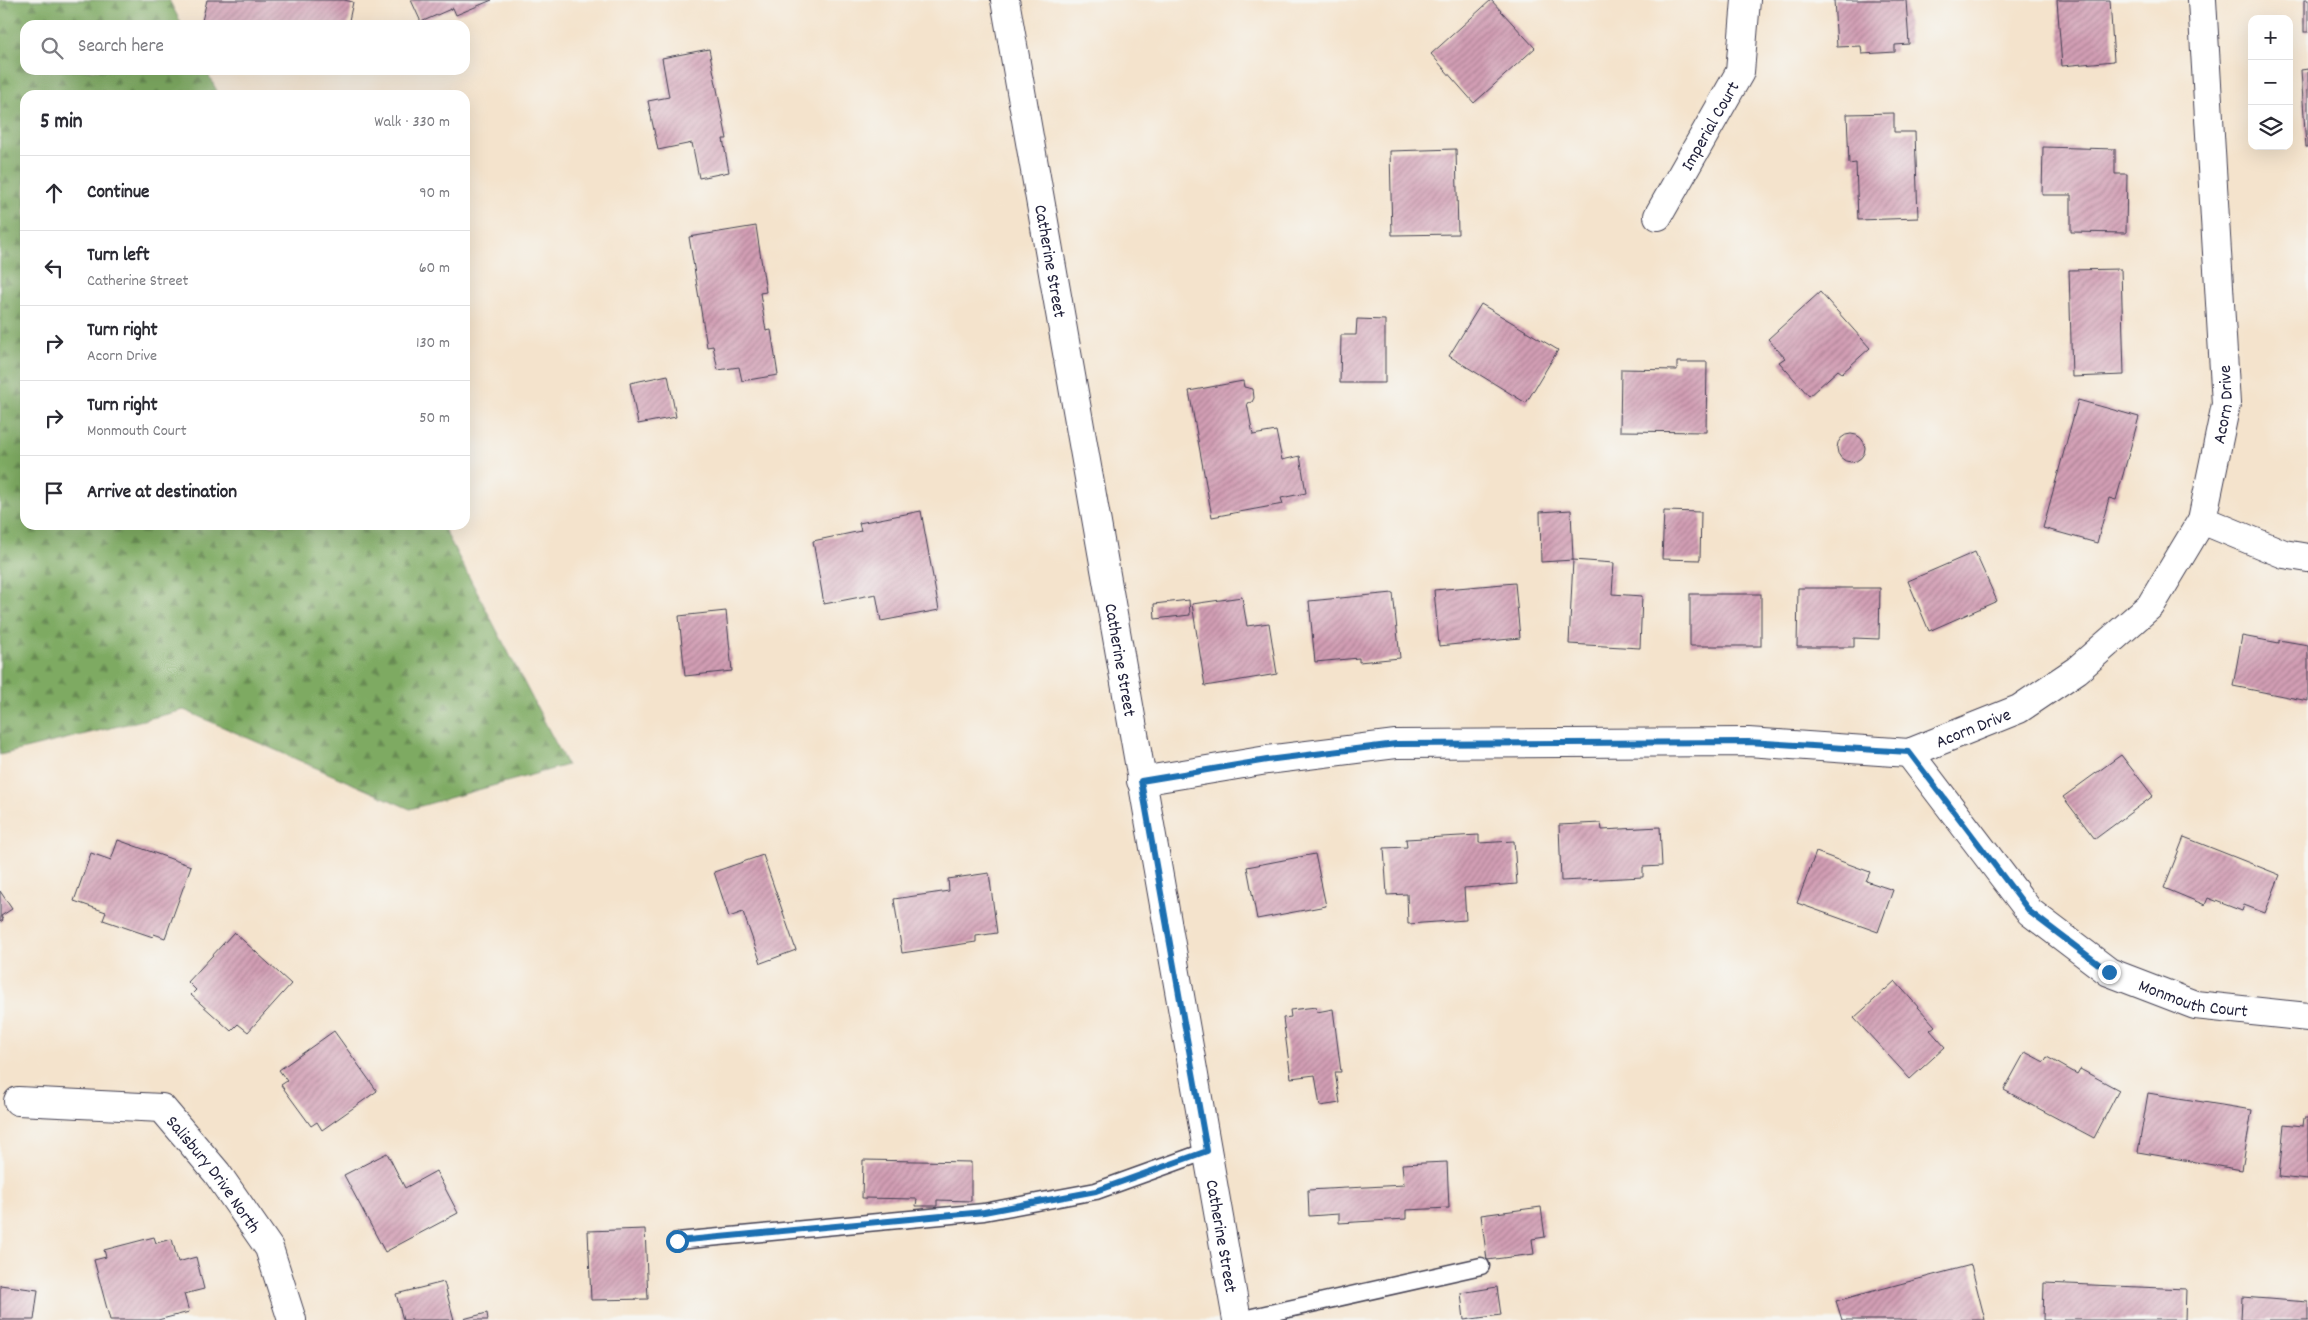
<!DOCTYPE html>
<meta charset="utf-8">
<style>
:root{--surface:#fff;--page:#f7f7f7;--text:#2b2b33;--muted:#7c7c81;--line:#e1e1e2}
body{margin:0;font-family:Dekko,sans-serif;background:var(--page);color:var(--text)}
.controls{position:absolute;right:15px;top:15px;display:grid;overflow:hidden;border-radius:10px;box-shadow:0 5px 20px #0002}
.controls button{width:45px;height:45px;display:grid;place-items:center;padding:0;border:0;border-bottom:1px solid var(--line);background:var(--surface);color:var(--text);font:25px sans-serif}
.stop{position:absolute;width:15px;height:15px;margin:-11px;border:4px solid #1f6fb2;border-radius:50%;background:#fff}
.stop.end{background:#1f6fb2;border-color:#fff;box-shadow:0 1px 5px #0008}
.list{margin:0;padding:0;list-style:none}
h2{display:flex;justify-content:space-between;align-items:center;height:65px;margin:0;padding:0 20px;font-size:21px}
h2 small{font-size:16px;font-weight:400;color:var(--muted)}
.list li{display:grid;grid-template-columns:32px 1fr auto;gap:15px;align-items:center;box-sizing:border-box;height:75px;padding:0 20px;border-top:1px solid var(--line)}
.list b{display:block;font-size:19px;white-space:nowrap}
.list p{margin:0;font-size:16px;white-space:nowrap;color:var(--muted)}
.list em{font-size:16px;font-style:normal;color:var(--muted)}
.icon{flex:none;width:28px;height:28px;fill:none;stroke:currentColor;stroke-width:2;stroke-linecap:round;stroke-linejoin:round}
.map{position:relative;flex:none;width:2308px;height:1320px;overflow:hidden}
.search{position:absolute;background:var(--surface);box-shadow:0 5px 20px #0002;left:20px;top:20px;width:450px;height:55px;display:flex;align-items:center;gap:12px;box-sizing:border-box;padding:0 18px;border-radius:15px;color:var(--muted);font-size:19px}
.panel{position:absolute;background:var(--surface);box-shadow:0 5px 20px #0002;left:20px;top:90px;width:450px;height:440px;border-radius:15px}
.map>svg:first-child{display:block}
.forest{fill:url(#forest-firs);stroke:#50664e}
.building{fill:url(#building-hatch)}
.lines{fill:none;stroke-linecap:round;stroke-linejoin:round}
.service-casing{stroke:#423f51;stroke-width:19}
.minor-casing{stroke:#423f51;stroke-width:30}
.service{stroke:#fff;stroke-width:16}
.minor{stroke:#fff;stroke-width:28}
.route{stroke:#1f6fb2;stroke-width:6}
.labels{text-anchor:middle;stroke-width:4.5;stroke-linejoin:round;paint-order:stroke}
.street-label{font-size:18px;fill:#22223b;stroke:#f6f6f2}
</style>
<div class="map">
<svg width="2308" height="1320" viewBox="0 0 2308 1320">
<defs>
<pattern id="forest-firs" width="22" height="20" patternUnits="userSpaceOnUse" patternTransform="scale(1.25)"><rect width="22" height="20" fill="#7eaa62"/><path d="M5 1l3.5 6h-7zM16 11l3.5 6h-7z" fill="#678a52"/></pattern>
<pattern id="building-hatch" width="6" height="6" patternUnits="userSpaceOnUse" patternTransform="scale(1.25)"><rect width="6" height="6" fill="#d29eb4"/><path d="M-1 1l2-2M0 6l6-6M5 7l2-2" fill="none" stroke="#aa8094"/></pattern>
</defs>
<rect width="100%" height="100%" fill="#f6f6f2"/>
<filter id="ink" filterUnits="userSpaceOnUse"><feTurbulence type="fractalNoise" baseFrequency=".02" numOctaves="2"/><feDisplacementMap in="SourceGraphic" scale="10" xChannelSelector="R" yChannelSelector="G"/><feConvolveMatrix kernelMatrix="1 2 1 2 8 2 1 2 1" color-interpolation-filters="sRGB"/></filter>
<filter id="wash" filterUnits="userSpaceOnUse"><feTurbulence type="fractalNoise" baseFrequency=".0096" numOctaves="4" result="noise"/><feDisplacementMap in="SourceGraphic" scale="20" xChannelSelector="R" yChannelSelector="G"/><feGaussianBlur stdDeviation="1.12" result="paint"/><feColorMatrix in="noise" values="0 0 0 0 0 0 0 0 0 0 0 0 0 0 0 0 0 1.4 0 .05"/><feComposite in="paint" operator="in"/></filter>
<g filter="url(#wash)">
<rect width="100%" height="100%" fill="#f4e3cc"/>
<!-- forest -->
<path class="forest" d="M0,0H169L182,25H25V70H206L219,95H25V525H442L567,765L410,809L184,710L0,755Z"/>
<g id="blocks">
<!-- building -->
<g class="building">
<path d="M207,0H344L353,2L348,25H201Z"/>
<path d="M411,0H492L456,15L453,8L421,22Z"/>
<path d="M1491,0L1535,48L1474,103L1431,54Z"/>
<path d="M1834,0H1906L1909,44L1895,45V52L1862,54L1861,46L1837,47Z"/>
<path d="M2057,0H2110L2114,61L2062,66Z"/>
<rect x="2304" y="0" width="4" height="32"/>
<path d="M709,49L727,139H723L729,172L699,178L692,143L658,150L648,101L669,97L662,58Z"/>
<path d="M2308,69V147H2306L2301,70Z"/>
<path d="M1894,113V132H1915L1918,218L1858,220L1856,163L1849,164L1847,114Z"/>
<path d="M2043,147L2115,149V174H2127L2126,233L2071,232V195H2042Z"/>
<path d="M1456,149L1458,234L1392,235L1390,151Z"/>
<path d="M756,226L766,292L760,293L766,331L771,330L778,375L742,381L739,367L718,370L713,346L707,347L689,237Z"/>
<path d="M2121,269L2124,375L2072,377L2069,270Z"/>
<path d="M1820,292L1870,348L1842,373L1838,370L1809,396L1779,362L1785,358L1768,339Z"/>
<path d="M1481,304L1558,350L1526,403L1449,356Z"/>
<path d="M1357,319L1385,320V383H1340L1341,335H1356Z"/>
<path d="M1677,362H1707L1706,432L1620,431L1621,369L1677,370Z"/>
<path d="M668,375L676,417L638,424L630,383Z"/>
<path d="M1243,381L1244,387L1253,389L1254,398L1252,402L1247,403L1253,435L1276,431L1282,460L1300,456L1306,493L1281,498L1283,504L1212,517L1189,391Z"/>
<path d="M2078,400L2139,417L2116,500L2109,498L2097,543L2043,528Z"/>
<circle cx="1851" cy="448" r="14"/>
<path d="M1571,510L1573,560L1541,562L1540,512Z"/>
<path d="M921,511L939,610L881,621L876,594L824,604L813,541L861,531L859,523Z"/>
<path d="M1664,511L1701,512L1700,560L1662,559Z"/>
<path d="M1975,552L1997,601L1929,631L1908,581Z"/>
<path d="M1573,560L1614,563L1612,594L1642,596L1640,648L1569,644Z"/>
<path d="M1515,583L1520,638L1439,646L1434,590Z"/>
<path d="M1798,588H1880L1879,639L1854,638V647H1797Z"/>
<path d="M1393,593L1400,658L1359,662V658L1315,662L1309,601Z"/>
<rect x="1690" y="594" width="71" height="52"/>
<path d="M1242,597L1247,626L1269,623L1277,674L1205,686L1192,604Z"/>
<path d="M1189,600L1190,615L1155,619L1154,604Z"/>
<path d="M726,611L732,671L685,676L679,616Z"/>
<path d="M2242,636L2279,643V640L2308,645V701L2233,686Z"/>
<path d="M2121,755L2153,796L2095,839L2063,797Z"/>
<path d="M1601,823L1602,830L1660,827L1662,866L1643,867V877L1561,881L1559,825Z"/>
<path d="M1479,835V843L1514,841L1517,884L1464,888L1466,920L1408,924L1407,894L1387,895L1384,848L1407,847L1406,839Z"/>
<path d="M2184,837L2280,875L2265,913L2244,905L2242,911L2208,898L2205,905L2164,888Z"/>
<path d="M118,840L191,866L165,938L154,934L153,937L103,920L106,912L74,901L91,853L111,860Z"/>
<path d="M1816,852L1870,872L1866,881L1893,890L1878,932L1797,903Z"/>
<path d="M1315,854L1326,906L1257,919L1247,867Z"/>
<path d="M763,855L796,950L761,963L743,912L729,917L714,872Z"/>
<path d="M989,873L997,933L976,936V942L902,953L894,899L949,891L948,879Z"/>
<path d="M0,891L12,909L1,916L3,920L0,922Z"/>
<path d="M234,932L291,984L248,1032L238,1024L231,1031L191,995L196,990L188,982Z"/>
<path d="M1895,981L1935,1026L1930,1030L1945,1047L1910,1079L1854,1018Z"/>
<path d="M1316,1007L1317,1012L1333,1009L1341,1072H1335L1340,1103L1320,1106L1315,1075L1291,1078L1283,1018L1291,1017L1290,1010Z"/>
<path d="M334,1031L377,1091L322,1130L317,1122L311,1126L281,1085L287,1081L279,1070Z"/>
<path d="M2025,1052L2044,1062L2047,1057L2077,1074L2080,1069L2119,1090L2094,1138L2004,1090Z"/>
<path d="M2148,1093L2252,1110L2242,1170L2138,1152Z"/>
<path d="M2304,1118H2308V1180L2279,1177L2284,1124L2303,1126Z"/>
<path d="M387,1153L405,1188L436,1171L458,1213L385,1252L344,1175Z"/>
<path d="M863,1160L971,1162V1201L937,1200V1206H916L917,1199L862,1198Z"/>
<path d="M1447,1162L1449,1208L1406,1210V1219L1339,1223V1214L1309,1216L1308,1190L1404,1185L1402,1164Z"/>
<path d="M1541,1207L1545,1237L1532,1239L1534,1254L1487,1260L1481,1215Z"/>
<path d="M645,1229L648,1299L591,1300L588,1231Z"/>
<path d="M154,1237L156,1243L172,1239L178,1262L196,1257L204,1289L184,1294L189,1312L158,1320H110L94,1260L106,1257L104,1250Z"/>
<path d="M1971,1265L1985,1320H1842L1836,1301Z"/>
<path d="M444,1282L454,1320H403L396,1294Z"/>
<path d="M2044,1283L2186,1289L2185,1320H2043Z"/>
<path d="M0,1285L38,1290L34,1320H0Z"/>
<path d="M1497,1287L1501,1315L1464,1320L1461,1293Z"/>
<path d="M2242,1297L2308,1302V1320H2241Z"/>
<path d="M487,1313L488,1320H464L463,1319Z"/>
</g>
</g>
</g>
<g filter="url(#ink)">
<use href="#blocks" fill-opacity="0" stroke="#423f51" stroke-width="1"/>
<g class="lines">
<!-- service casing -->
<g class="service-casing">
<g id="service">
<path d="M677,1241L984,1212L1096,1191L1207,1151"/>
<path d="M1239,1320L1481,1266"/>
</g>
</g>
<!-- minor casing -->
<g class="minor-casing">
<g id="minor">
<path id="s1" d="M1005,0L1237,1320"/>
<path id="s2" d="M1658,216L1740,72L1746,0"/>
<path d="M2202,520L2284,554L2308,558"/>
<path id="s3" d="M1909,753L2030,912L2109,972L2195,1005L2308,1017"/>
<path id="s4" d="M1141,781L1267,760L1396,744L1748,742L1909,753L2019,709L2077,670L2151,605L2202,520L2226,404L2202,0"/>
<path id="s5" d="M18,1101L162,1108L217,1173L269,1248L292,1320"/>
</g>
</g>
<!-- service -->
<use href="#service" class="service"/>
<!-- minor -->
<use href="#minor" class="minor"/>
</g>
</g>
<g class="lines" filter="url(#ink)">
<!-- route -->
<path class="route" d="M677,1241L984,1212L1096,1191L1207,1151L1141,781L1267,760L1396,744L1748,742L1909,752L2030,912L2109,972"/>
</g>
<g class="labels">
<!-- street labels -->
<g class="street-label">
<text dy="6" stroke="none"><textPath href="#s2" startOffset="104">Imperial Court</textPath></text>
<text dy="6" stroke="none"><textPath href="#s1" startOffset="265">Catherine Street</textPath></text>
<text dy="6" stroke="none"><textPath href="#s4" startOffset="1275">Acorn Drive</textPath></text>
<text dy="6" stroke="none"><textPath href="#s1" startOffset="670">Catherine Street</textPath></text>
<text dy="6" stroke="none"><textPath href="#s4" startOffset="840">Acorn Drive</textPath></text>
<text dy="6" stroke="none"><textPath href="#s3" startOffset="388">Monmouth Court</textPath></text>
<text dy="6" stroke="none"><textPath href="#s5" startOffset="228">Salisbury Drive North</textPath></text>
<text dy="6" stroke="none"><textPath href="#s1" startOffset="1255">Catherine Street</textPath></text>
</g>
</g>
</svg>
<div class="controls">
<button>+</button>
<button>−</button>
<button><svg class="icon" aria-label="layers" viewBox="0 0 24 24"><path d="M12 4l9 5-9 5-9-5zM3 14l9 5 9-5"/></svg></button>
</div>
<div class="stop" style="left:677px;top:1241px"></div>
<div class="stop end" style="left:2109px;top:972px"></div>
<div class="search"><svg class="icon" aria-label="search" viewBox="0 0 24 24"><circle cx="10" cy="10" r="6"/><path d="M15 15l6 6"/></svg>Search here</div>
<section class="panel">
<h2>5 min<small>Walk · 330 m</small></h2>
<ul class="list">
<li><svg class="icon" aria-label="ahead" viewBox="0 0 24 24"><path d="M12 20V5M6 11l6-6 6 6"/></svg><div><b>Continue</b></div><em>90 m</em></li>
<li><svg class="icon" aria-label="left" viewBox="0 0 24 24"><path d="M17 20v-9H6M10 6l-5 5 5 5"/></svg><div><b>Turn left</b><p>Catherine Street</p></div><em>60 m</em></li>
<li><svg class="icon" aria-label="right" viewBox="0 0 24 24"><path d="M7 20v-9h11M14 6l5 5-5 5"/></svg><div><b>Turn right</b><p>Acorn Drive</p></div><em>130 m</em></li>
<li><svg class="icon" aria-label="right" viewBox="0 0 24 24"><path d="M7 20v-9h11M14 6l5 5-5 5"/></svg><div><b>Turn right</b><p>Monmouth Court</p></div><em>50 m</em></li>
<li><svg class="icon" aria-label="arrive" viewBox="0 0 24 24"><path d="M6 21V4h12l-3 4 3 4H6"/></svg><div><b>Arrive at destination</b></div></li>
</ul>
</section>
</div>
